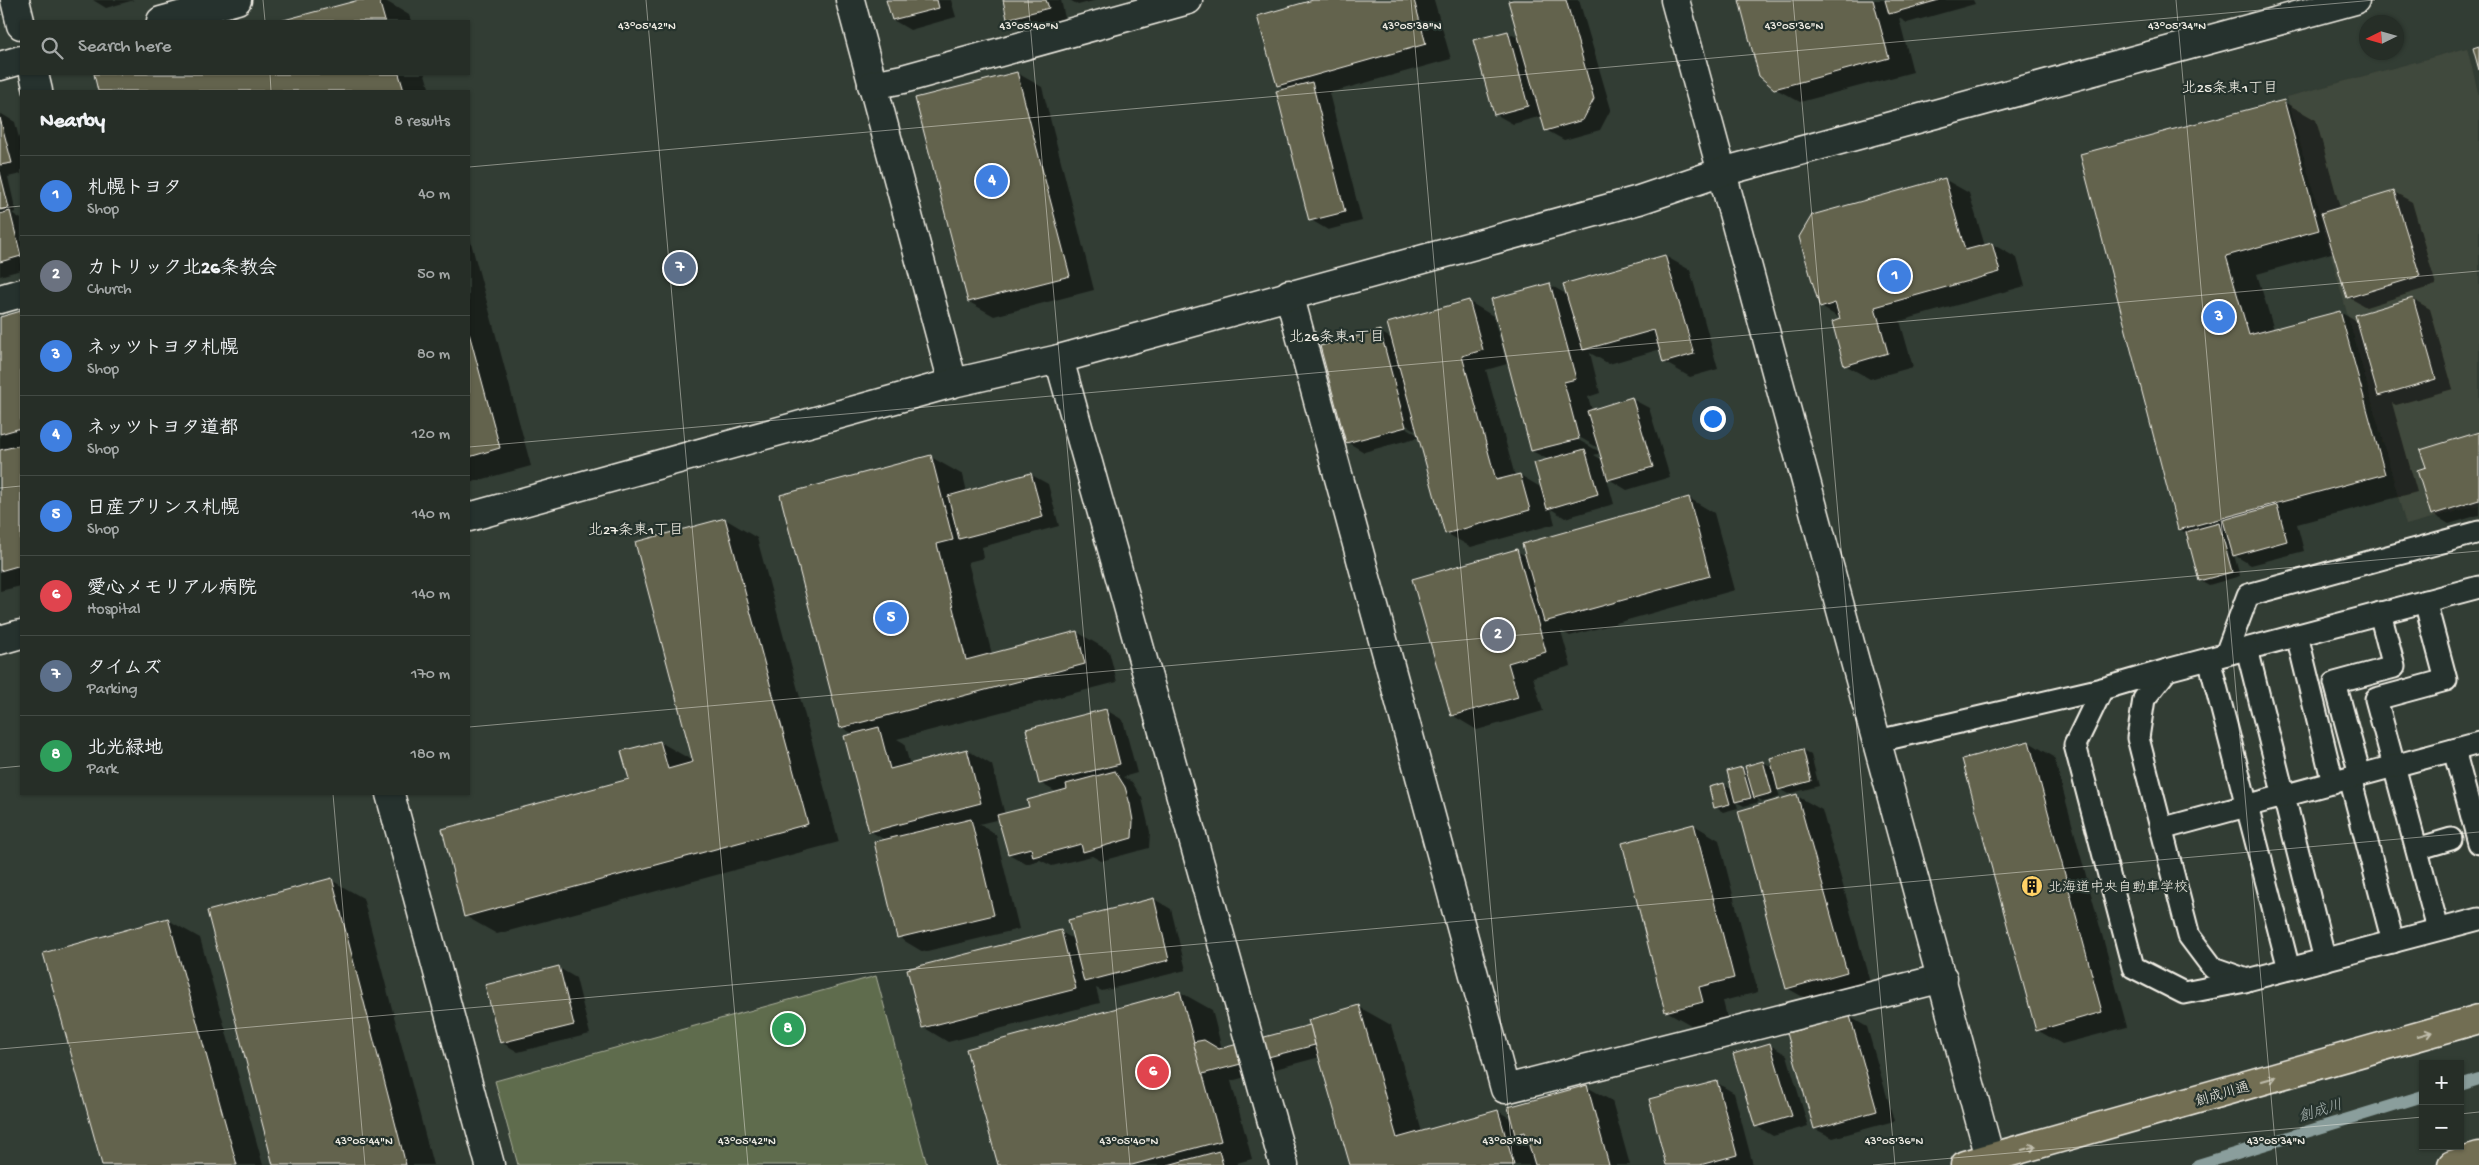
<!DOCTYPE html>
<meta charset="utf-8">
<style>
:root{--surface:#262e27;--page:#2e362f;--text:#f1f3f6;--muted:#a4a8a7;--line:#424a44;--accent:#8bbbb9}
body{margin:0;font-family:"Gochi Hand","Klee One",sans-serif;background:var(--page);color:var(--text)}
.controls{position:absolute;right:15px;bottom:15px;display:grid;overflow:hidden;border-radius:0px;box-shadow:0 1px 4px #0004}
.controls button{width:45px;height:45px;display:grid;place-items:center;padding:0;border:0;border-bottom:1px solid var(--line);background:var(--surface);color:var(--text);font:25px sans-serif}
.compass{position:absolute;left:2359px;top:15px;width:45px;height:45px;border-radius:50%;background:var(--surface);box-shadow:0 1px 4px #0004;rotate:265deg}
.you{position:absolute;left:1712px;top:418px;width:18px;height:18px;margin:-12px;border:4px solid #fff;border-radius:50%;background:#1a73e8;box-shadow:0 0 0 8px #1a73e833}
.badge{display:grid;place-items:center;width:32px;height:32px;border-radius:50%;background:var(--accent);color:#fff;font-size:16px;font-weight:700}
.pin{position:absolute;translate:-50% -50%;border:2px solid #fff;box-shadow:0 1px 5px #0006}
.list{margin:0;padding:0;list-style:none}
h2{display:flex;justify-content:space-between;align-items:center;height:65px;margin:0;padding:0 20px;font-size:21px}
h2 small{font-size:16px;font-weight:400;color:var(--muted)}
.list li{display:grid;grid-template-columns:32px 1fr auto;gap:15px;align-items:center;box-sizing:border-box;height:80px;padding:0 20px;border-top:1px solid var(--line)}
.list b{display:block;font-size:19px;white-space:nowrap}
.list p{margin:0;font-size:16px;white-space:nowrap;color:var(--muted)}
.list em{font-size:16px;font-style:normal;color:var(--muted)}
.icon{flex:none;width:28px;height:28px;fill:none;stroke:currentColor;stroke-width:2;stroke-linecap:round;stroke-linejoin:round}
.map{position:relative;flex:none;width:2479px;height:1165px;overflow:hidden}
.search{position:absolute;background:var(--surface);box-shadow:0 1px 4px #0004;left:20px;top:20px;width:450px;height:55px;display:flex;align-items:center;gap:12px;box-sizing:border-box;padding:0 18px;border-radius:0px;color:var(--muted);font-size:19px}
.panel{position:absolute;background:var(--surface);box-shadow:0 1px 4px #0004;left:20px;top:90px;width:450px;height:705px;border-radius:0px}
.map>svg:first-child{display:block}
.built{fill:#41483c}
.green{fill:#5f6c4e;stroke:#aaae9b}
.shadow{fill:#0007;fill-rule:evenodd}
.lines{fill:none;stroke-linecap:round;stroke-linejoin:round}
.stream{stroke:#8a9e9c;stroke-width:12}
.building{fill:#63634e;stroke:#f4f1e8}
.service-casing{stroke:#f4f1e8;stroke-width:25}
.minor-casing{stroke:#f4f1e8;stroke-width:31}
.tertiary-casing{stroke:#f4f1e8;stroke-width:31}
.trunk-casing{stroke:#f4f1e8;stroke-width:31}
.service{stroke:#26332d;stroke-width:21}
.minor{stroke:#26332d;stroke-width:28}
.tertiary{stroke:#26332d;stroke-width:28}
.trunk{stroke:#726e52;stroke-width:28}
.oneway{stroke:#c0bdac}
.ticks{fill:none;stroke:#f4f1e8;stroke-width:1;stroke-opacity:0.45}
.labels{text-anchor:middle;stroke-width:4.5;stroke-linejoin:round;paint-order:stroke}
.poi-label{font-size:14px;fill:#f4f1e8;stroke:#26332d;text-anchor:start}
.street-label{font-size:14px;fill:#f4f1e8;stroke:#26332d}
.neighbourhood-label{font-size:15px;fill:#f4f1e8;stroke:#26332d}
.water-label{font-size:15px;font-style:italic;fill:#aeb9b6;stroke:#26332d}
.ticks-label{font-size:12px;text-anchor:middle;fill:#f4f1e8;stroke:#26332d;stroke-width:4.5;stroke-linejoin:round;paint-order:stroke}
</style>
<div class="map">
<svg width="2479" height="1165" viewBox="0 0 2479 1165">
<rect width="100%" height="100%" fill="#323d34"/>
<filter id="ink" filterUnits="userSpaceOnUse"><feTurbulence type="fractalNoise" baseFrequency=".02" numOctaves="2"/><feDisplacementMap in="SourceGraphic" scale="10" xChannelSelector="R" yChannelSelector="G"/><feConvolveMatrix kernelMatrix="1 2 1 2 8 2 1 2 1" color-interpolation-filters="sRGB"/></filter>
<g filter="url(#ink)">
<!-- built -->
<path class="built" d="M2467,48L2479,96V505L2406,525L2287,97Z"/>
<!-- green -->
<path class="green" d="M876,976L927,1165H518L495,1081Z"/>
<!-- shadow -->
<g class="shadow">
<path d="M93,0H134L106,8Z"/>
<path d="M363,0H384L409,15L411,21H285Z"/>
<path d="M888,0H951L956,17L910,30L893,20Z"/>
<path d="M1004,0H1061L1065,18L1026,28L1009,18Z"/>
<path d="M1070,0H1097L1078,5Z"/>
<path d="M1318,0H1434L1451,59L1329,93L1362,221L1328,230L1311,220L1286,90L1278,85Z"/>
<path d="M1517,0H1579L1611,109L1600,130L1564,140L1546,130L1542,116L1513,124L1495,114L1507,32L1520,39Z"/>
<path d="M1741,0H1973L1975,4L1907,23L1899,18L1913,72L1800,102L1774,88Z"/>
<path d="M1017,73L1042,87L1094,290L994,316L969,302Z"/>
<path d="M95,74H425L430,91H99Z"/>
<path d="M2284,102L2316,120L2340,208L2394,192L2412,202L2436,285L2366,307L2348,297L2335,252L2257,274L2274,330L2340,312L2359,323L2413,299L2430,309L2453,389L2396,405L2392,403L2417,492L2297,524L2304,551L2251,565L2234,555L2240,576L2209,585L2200,580L2188,534L2179,529L2082,155Z"/>
<path d="M0,113L15,122L21,146V174L8,177L16,212L12,213L21,219V270L0,276Z"/>
<path d="M1944,179L1969,193L1985,246L1992,244L2017,258L2025,286L1900,321L1913,367L1870,379L1845,365L1843,320L1821,307Z"/>
<path d="M469,235L531,466L469,483Z"/>
<path d="M1665,256L1690,270L1718,369L1690,377L1664,362L1661,349L1609,364L1590,353L1600,393L1588,397L1592,410L1632,399L1649,408L1670,477L1627,490L1607,478L1614,504L1565,518L1551,509L1555,524L1471,547L1446,533L1419,437L1364,452L1347,442L1379,331L1392,339L1468,301L1493,316L1507,364L1486,370L1515,476L1520,475L1542,488L1549,460L1532,451L1550,285L1568,295ZM1401,422L1418,432V435L1400,424ZM1574,434L1600,449V452L1573,437ZM1601,453L1604,461L1594,455Z"/>
<path d="M21,313V586L0,591V319Z"/>
<path d="M2479,433V515L2449,524L2432,514L2427,468Z"/>
<path d="M931,457L963,475L967,492L1030,474L1048,484L1059,526L982,547L984,558L968,562L992,654L1077,632L1109,651L1117,682L897,739L904,743L910,765L967,750L992,765L1005,815L1030,808L1058,793L1040,783L1106,710L1123,720L1137,773L1123,777L1132,782L1142,798L1150,832L1149,848L1101,861L1092,856L1052,866L1040,860L1026,864L1009,854L1000,819L979,824L996,835L1019,929L923,952L898,937L885,840L870,831L855,735L841,727Z"/>
<path d="M1689,498L1714,513L1735,590L1570,636L1561,631L1571,666L1533,677L1543,711L1477,730L1452,715L1517,551L1527,557Z"/>
<path d="M725,519L757,538L839,842L497,934L465,916L630,780L660,742L695,762L636,543Z"/>
<path d="M2029,742L2054,757L2127,1027L2062,1044L2037,1030Z"/>
<path d="M1803,750L1811,755L1819,786L1788,794L1777,788L1780,797L1764,802L1757,798L1759,802L1744,806L1736,802L1738,808L1723,812L1715,807L1724,784L1733,789L1742,768L1748,772L1763,762L1774,768Z"/>
<path d="M1797,796L1822,810L1871,986L1812,1002L1787,988Z"/>
<path d="M1694,825L1719,840L1758,992L1723,1001L1727,1017L1691,1025L1666,1011Z"/>
<path d="M331,880L363,898L433,1165H275Z"/>
<path d="M1154,899L1171,909L1186,970L1102,991L1096,988L1100,1003L948,1042L923,1027L1061,932L1075,940Z"/>
<path d="M168,920L200,938L263,1165H103Z"/>
<path d="M559,968L576,978L590,1034L518,1052L501,1042Z"/>
<path d="M1180,992L1212,1010L1222,1049L1309,1027L1359,1007L1391,1025L1422,1132L1498,1111L1513,1120L1587,1087L1612,1101L1630,1165H1351L1320,1057L1231,1081L1252,1159L1237,1163V1165H999Z"/>
<path d="M1850,1017L1867,1027L1894,1121L1833,1138L1815,1129Z"/>
<path d="M1770,1045L1787,1055L1808,1126L1773,1136L1756,1126Z"/>
<path d="M1717,1083L1734,1093L1753,1165H1667Z"/>
</g>
<g class="lines">
<!-- stream -->
<g class="stream">
<path d="M2460,1085L2479,1079"/>
<path d="M2198,1165L2423,1096"/>
</g>
</g>
<!-- building -->
<g class="building">
<path d="M359,0H379L385,21H280Z"/>
<path d="M886,0H937L939,8L892,20Z"/>
<path d="M1003,0H1046L1049,8L1007,19Z"/>
<path d="M1313,0H1414L1426,44L1277,86L1257,16Z"/>
<path d="M1513,0H1566L1594,99L1583,120L1545,131L1508,1Z"/>
<path d="M1739,0H1873L1889,58L1774,89L1759,76Z"/>
<path d="M1885,0H1939L1889,14Z"/>
<path d="M1508,31L1528,106L1494,115L1473,40Z"/>
<path d="M2479,46V70L2473,48Z"/>
<path d="M1017,72L1070,276L968,302L915,98Z"/>
<path d="M94,74H399L404,91H98Z"/>
<path d="M1312,82L1345,212L1309,221L1276,91Z"/>
<path d="M2284,100L2319,230L2226,256L2249,335L2340,311L2385,474L2178,530L2080,154Z"/>
<path d="M0,118L12,163L0,165Z"/>
<path d="M0,172L9,208L0,210Z"/>
<path d="M1945,178L1965,250L1992,243L2000,272L1875,307L1888,353L1844,366L1832,322L1840,319L1835,303L1820,308L1799,237L1812,215Z"/>
<path d="M2394,191L2420,276L2347,298L2321,213Z"/>
<path d="M10,211L21,256L0,262V214Z"/>
<path d="M1665,255L1694,354L1663,363L1654,330L1583,350L1563,284Z"/>
<path d="M1550,283L1576,379L1564,382L1579,439L1531,451L1491,299Z"/>
<path d="M2413,298L2436,379L2378,396L2355,315Z"/>
<path d="M1469,300L1483,350L1462,356L1496,480L1520,474L1530,510L1445,534L1387,323Z"/>
<path d="M21,311V428L0,434V317Z"/>
<path d="M1380,330L1406,427L1346,443L1320,346Z"/>
<path d="M469,333L500,448L469,457Z"/>
<path d="M1632,397L1653,467L1608,480L1587,411Z"/>
<path d="M2479,432V500L2431,515L2417,470L2426,467L2420,450Z"/>
<path d="M21,445V565L0,571V450Z"/>
<path d="M1585,449L1598,494L1547,509L1534,463Z"/>
<path d="M931,455L953,540L937,544L966,660L1077,631L1085,664L840,728L780,495Z"/>
<path d="M1031,473L1043,517L959,539L948,496Z"/>
<path d="M1689,497L1710,576L1544,622L1522,544Z"/>
<path d="M2277,505L2287,541L2233,556L2223,520Z"/>
<path d="M725,518L808,824L464,917L442,829L629,779L621,751L660,741L668,769L693,762L635,542Z"/>
<path d="M2219,523L2232,572L2199,581L2186,532Z"/>
<path d="M1517,549L1546,652L1508,663L1518,697L1451,716L1412,579Z"/>
<path d="M1106,709L1120,764L1039,784L1026,729Z"/>
<path d="M879,727L890,769L967,749L981,803L869,832L844,736Z"/>
<path d="M2029,741L2102,1012L2036,1031L1962,759Z"/>
<path d="M1803,749L1811,781L1778,790L1770,758Z"/>
<path d="M1763,761L1772,793L1754,798L1745,766Z"/>
<path d="M1742,767L1751,798L1735,802L1727,771Z"/>
<path d="M1115,771L1125,787L1130,804L1133,821L1132,838L1083,852L1081,844L1033,857L1031,848L1008,854L997,815L1029,807L1027,800L1067,789L1066,784Z"/>
<path d="M1724,783L1730,804L1714,808L1709,787Z"/>
<path d="M1797,794L1847,972L1786,989L1738,811Z"/>
<path d="M971,819L994,915L897,938L874,842Z"/>
<path d="M1694,824L1734,978L1699,987L1703,1002L1665,1012L1622,843Z"/>
<path d="M332,878L406,1165H273L207,911Z"/>
<path d="M1154,898L1169,960L1084,982L1068,920Z"/>
<path d="M168,918L237,1165H102L43,953Z"/>
<path d="M1061,930L1076,989L922,1028L907,969Z"/>
<path d="M559,966L574,1025L500,1043L485,985Z"/>
<path d="M1180,991L1221,1141L1132,1165H998L966,1049Z"/>
<path d="M1359,1005L1397,1138L1498,1110L1514,1165H1350L1308,1020Z"/>
<path d="M1850,1016L1877,1111L1814,1129L1787,1033Z"/>
<path d="M1310,1025L1315,1045L1202,1074L1193,1042L1204,1040L1219,1049Z"/>
<path d="M1770,1043L1792,1116L1755,1127L1733,1054Z"/>
<path d="M1717,1081L1737,1155L1700,1165H1666L1649,1099Z"/>
<path d="M1587,1085L1609,1165H1535L1525,1132L1515,1135L1508,1107Z"/>
<path d="M1219,1151L1223,1165H1168Z"/>
</g>
<g class="lines">
<!-- service casing -->
<g class="service-casing">
<g id="service">
<path d="M2479,587L2167,670L2144,699L2138,738L2189,936L2213,968L2247,980L2479,919"/>
<path d="M2425,601L2446,680L2376,699L2438,929"/>
<path d="M2297,635L2333,783"/>
<path d="M2247,649L2325,960"/>
<path d="M2226,654L2248,595L2479,532"/>
<path d="M2209,659L2289,969"/>
<path d="M2167,670L2102,689L2075,745L2133,967L2184,993L2245,981"/>
<path d="M1878,741L2102,689"/>
<path d="M2454,750L2479,843"/>
<path d="M2360,775L2335,683L2394,667L2380,613"/>
<path d="M2350,778L2393,942"/>
<path d="M2161,829L2479,743"/>
<path d="M2417,849L2451,839"/>
</g>
</g>
<!-- minor casing -->
<g class="minor-casing">
<g id="minor">
<path d="M15,0L21,25"/>
<path d="M850,0L953,383"/>
<path d="M161,21L237,0"/>
<path d="M0,66L21,60"/>
<path d="M34,74L38,91"/>
<path d="M872,85L903,79L1188,0"/>
<path d="M1289,294L1505,1089L1943,978"/>
<path d="M0,299L21,293"/>
<path d="M1059,359L1284,1165"/>
<path d="M390,794L490,1165"/>
</g>
</g>
<!-- tertiary casing -->
<g class="tertiary-casing">
<g id="tertiary">
<path d="M1675,0L1992,1165"/>
<path d="M469,517L953,383L1059,359L1639,200L1722,172L2355,0"/>
<path d="M0,640L21,634"/>
</g>
</g>
<!-- trunk casing -->
<g class="trunk-casing">
<g id="trunk">
<path d="M1965,1165L2479,1019"/>
<path d="M2452,1165L2479,1157"/>
</g>
</g>
<!-- service -->
<use href="#service" class="service"/>
<!-- minor -->
<use href="#minor" class="minor"/>
<!-- tertiary -->
<use href="#tertiary" class="tertiary"/>
<!-- trunk -->
<use href="#trunk" class="trunk"/>
</g>
<!-- one-way arrows -->
<defs><path id="oneway-shaft" d="M-6 0H5M1.5-3L5.5 0L1.5 3" fill="none" stroke-width="1.6" stroke-linecap="round" stroke-linejoin="round" transform="scale(1.25)"/></defs>
<g class="oneway">
<use href="#oneway-shaft" transform="translate(2425 1034) rotate(-16)"/>
<use href="#oneway-shaft" transform="translate(2269 1079) rotate(-16)"/>
<use href="#oneway-shaft" transform="translate(2029 1148) rotate(-15)"/>
</g>
</g>
<!-- ticks -->
<path class="ticks" d="M263,0L265,21M646,0L748,1165M1028,0L1130,1165M1411,0L1513,1165M1793,0L1895,1165M2176,0L2277,1165M270,74L271,91M469,167L2375,0M0,208L21,206M469,447L2479,271M0,488L21,486M469,727L2479,551M0,768L21,766M333,794L365,1165M0,1049L2479,832M2460,1114L2479,1112M1873,1165L2423,1117"/>
<!-- icons -->
<defs>
<g id="building-disc" transform="scale(1.125)"><circle r="9.5" fill="#ffd166" stroke="#26332d"/><path d="M-4-6H4V6H1V3H-1V6H-4ZM-2.5-4.3h1.7v1.8h-1.7ZM.8-4.3h1.7v1.8H.8ZM-2.5-1h1.7V.8h-1.7ZM.8-1h1.7V.8H.8Z" fill="#111"/></g>
</defs>
<g fill-rule="evenodd">
<use href="#building-disc" x="2032" y="886"/>
</g>
<g class="labels">
<!-- poi labels -->
<g class="poi-label">
<text x="2048" y="891">北海道中央自動車学校</text>
</g>
<!-- street labels -->
<g class="street-label">
<text transform="translate(2222 1093) rotate(-16)" y="5">創成川通</text>
</g>
<!-- neighbourhood labels -->
<g class="neighbourhood-label">
<text x="2230" y="92">北25条東1丁目</text>
<text x="1337" y="341">北26条東1丁目</text>
<text x="636" y="534">北27条東1丁目</text>
</g>
<!-- water labels -->
<g class="water-label">
<text transform="translate(2320 1110) rotate(-17)" y="5">創成川</text>
</g>
</g>
<g class="ticks-label">
<text x="647" y="29">43°05'42"N</text>
<text x="1029" y="29">43°05'40"N</text>
<text x="1412" y="29">43°05'38"N</text>
<text x="1794" y="29">43°05'36"N</text>
<text x="2177" y="29">43°05'34"N</text>
<text x="364" y="1144">43°05'44"N</text>
<text x="747" y="1144">43°05'42"N</text>
<text x="1129" y="1144">43°05'40"N</text>
<text x="1512" y="1144">43°05'38"N</text>
<text x="1894" y="1144">43°05'36"N</text>
<text x="2276" y="1144">43°05'34"N</text>
</g>
</svg>
<div class="controls">
<button>+</button>
<button>−</button>
</div>
<svg class="compass" viewBox="-18 -18 36 36"><path d="M0-13l5 13h-10z" fill="#e53935"/><path d="M0 13l5-13h-10z" fill="#a4a8a7"/></svg>
<div class="you"></div>
<div class="pin badge" style="left:1895px;top:276px;background:#3f7fe0">1</div>
<div class="pin badge" style="left:1498px;top:635px;background:#6b7280">2</div>
<div class="pin badge" style="left:2219px;top:317px;background:#3f7fe0">3</div>
<div class="pin badge" style="left:992px;top:181px;background:#3f7fe0">4</div>
<div class="pin badge" style="left:891px;top:618px;background:#3f7fe0">5</div>
<div class="pin badge" style="left:1153px;top:1072px;background:#e0444e">6</div>
<div class="pin badge" style="left:680px;top:268px;background:#5c6f8a">7</div>
<div class="pin badge" style="left:788px;top:1029px;background:#2e9e5b">8</div>
<div class="search"><svg class="icon" aria-label="search" viewBox="0 0 24 24"><circle cx="10" cy="10" r="6"/><path d="M15 15l6 6"/></svg>Search here</div>
<section class="panel">
<h2>Nearby<small>8 results</small></h2>
<ul class="list">
<li><span class="badge" style="background:#3f7fe0">1</span><div><b>札幌トヨタ</b><p>Shop</p></div><em>40 m</em></li>
<li><span class="badge" style="background:#6b7280">2</span><div><b>カトリック北26条教会</b><p>Church</p></div><em>50 m</em></li>
<li><span class="badge" style="background:#3f7fe0">3</span><div><b>ネッツトヨタ札幌</b><p>Shop</p></div><em>80 m</em></li>
<li><span class="badge" style="background:#3f7fe0">4</span><div><b>ネッツトヨタ道都</b><p>Shop</p></div><em>120 m</em></li>
<li><span class="badge" style="background:#3f7fe0">5</span><div><b>日産プリンス札幌</b><p>Shop</p></div><em>140 m</em></li>
<li><span class="badge" style="background:#e0444e">6</span><div><b>愛心メモリアル病院</b><p>Hospital</p></div><em>140 m</em></li>
<li><span class="badge" style="background:#5c6f8a">7</span><div><b>タイムズ</b><p>Parking</p></div><em>170 m</em></li>
<li><span class="badge" style="background:#2e9e5b">8</span><div><b>北光緑地</b><p>Park</p></div><em>180 m</em></li>
</ul>
</section>
</div>
